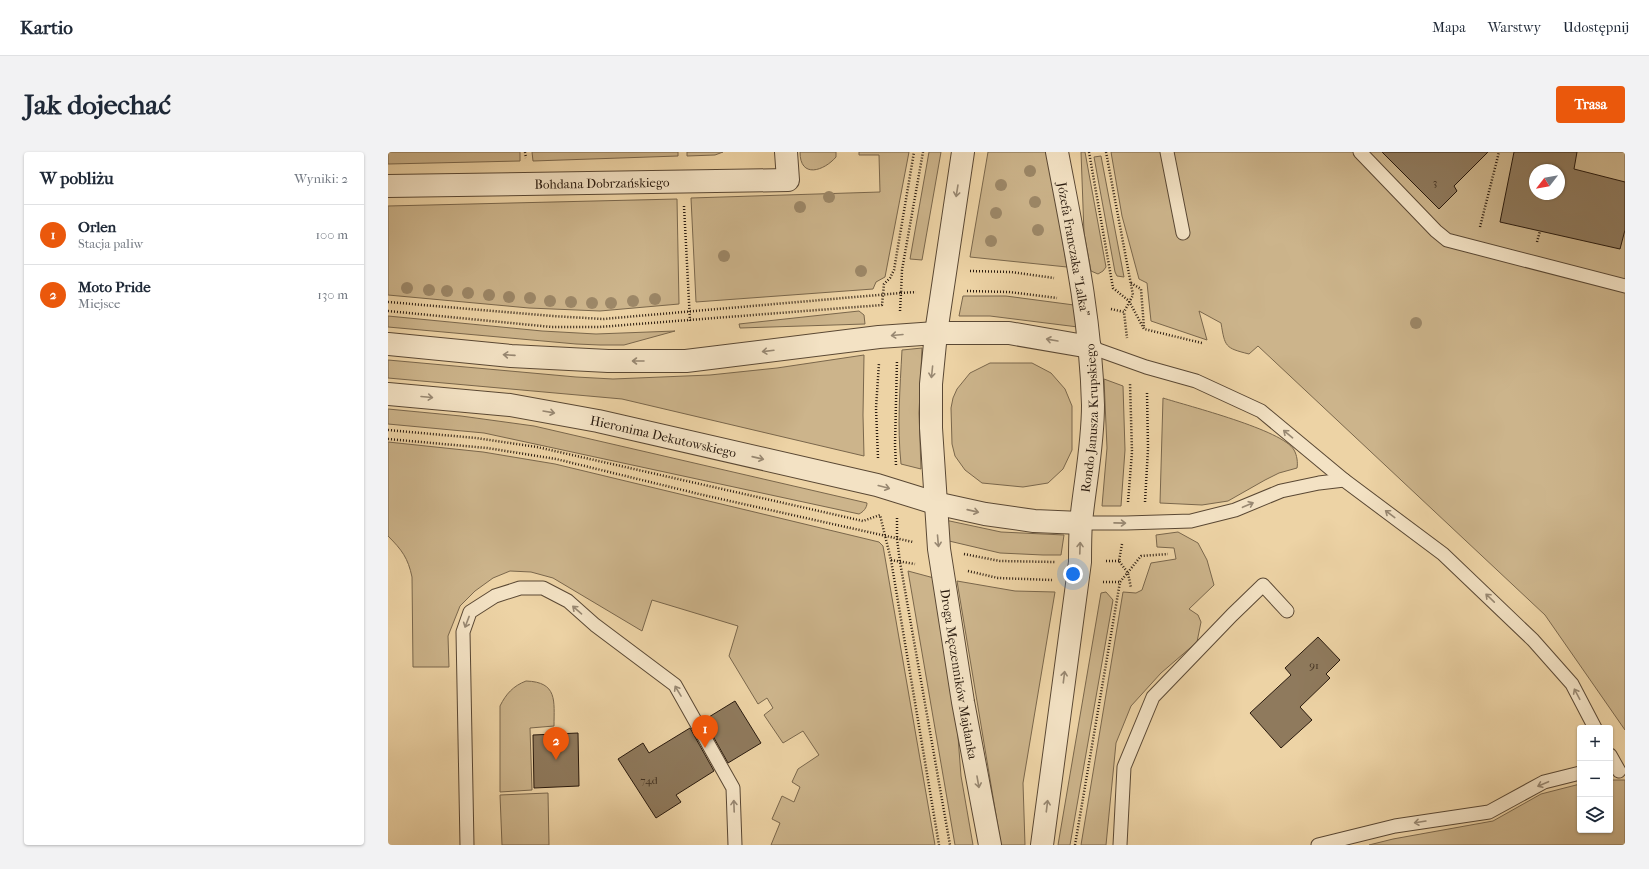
<!DOCTYPE html>
<html lang="pl">
<meta charset="utf-8">
<style>
:root{--surface:#fff;--page:#f2f2f3;--text:#1f2937;--muted:#747a83;--line:#e0e1e3;--accent:#ea580c}
body{margin:0;font-family:"IM FELL French Canon",serif;background:var(--page);color:var(--text)}
.controls{position:absolute;right:12px;bottom:12px;display:grid;overflow:hidden;border-radius:4px;box-shadow:0 1px 3px #0004}
.controls button{width:36px;height:36px;display:grid;place-items:center;padding:0;border:0;border-bottom:1px solid var(--line);background:var(--surface);color:var(--text);font:20px sans-serif}
.compass{position:absolute;left:1141px;top:12px;width:36px;height:36px;border-radius:50%;background:var(--surface);box-shadow:0 1px 3px #0004;rotate:239deg}
.you{position:absolute;left:685px;top:422px;width:14px;height:14px;margin:-10px;border:3px solid #fff;border-radius:50%;background:#1a73e8;box-shadow:0 0 0 6px #1a73e833}
.badge{display:grid;place-items:center;width:26px;height:26px;border-radius:50%;background:var(--accent);color:#fff;font-size:13px;font-weight:700}
.pin{position:absolute;translate:-50% -33px;filter:drop-shadow(0 1px 2px #0008)}
.pin::after{content:'';position:absolute;top:21px;width:14px;height:12px;background:inherit;clip-path:polygon(0 0,100% 0,50% 100%)}
.list{margin:0;padding:0;list-style:none}
h2{display:flex;justify-content:space-between;align-items:center;height:52px;margin:0;padding:0 16px;font-size:17px}
h2 small{font-size:13px;font-weight:400;color:var(--muted)}
.list li{display:grid;grid-template-columns:26px 1fr auto;gap:12px;align-items:center;box-sizing:border-box;height:60px;padding:0 16px;border-top:1px solid var(--line)}
.list b{display:block;font-size:15px;white-space:nowrap}
.list p{margin:0;font-size:13px;white-space:nowrap;color:var(--muted)}
.list em{font-size:13px;font-style:normal;color:var(--muted)}
.icon{flex:none;width:22px;height:22px;fill:none;stroke:currentColor;stroke-width:2;stroke-linecap:round;stroke-linejoin:round}
.map{position:relative;flex:none;width:1237px;height:693px;overflow:hidden;border-radius:4px}
header{display:flex;align-items:center;gap:24px;box-sizing:border-box;height:56px;padding:0 20px;background:var(--surface);border-bottom:1px solid var(--line)}
header strong{font-size:19px}
nav{display:flex;gap:22px;margin-inline-start:auto;font-size:14px}
.intro{display:flex;align-items:center;justify-content:space-between;box-sizing:border-box;height:96px;padding:0 24px}
h1{margin:0;font-size:28px}
.button{padding:10px 18px;border-radius:4px;background:var(--accent);color:#fff;font-size:14px;font-weight:700}
main{display:flex;gap:24px;padding:0 24px}
aside{flex:1;background:var(--surface);border-radius:4px;box-shadow:0 1px 3px #0004}
.map>svg:first-child{display:block}
.green{fill:#ccb48b;stroke:#7a674c;fill-rule:evenodd}
.building{fill:#8f7a5d;stroke:#291a0e;fill-rule:evenodd}
.lines{fill:none;stroke-linecap:round;stroke-linejoin:round}
.service-casing{stroke:#5a4834;stroke-width:15}
.minor-casing{stroke:#5a4834;stroke-width:24}
.tertiary-casing{stroke:#5a4834;stroke-width:24}
.path{stroke:#291a0e;stroke-width:2.5;stroke-dasharray:1 2;stroke-linecap:butt}
.service{stroke:#f3e2c4;stroke-width:13}
.minor{stroke:#f3e2c4;stroke-width:22}
.tertiary{stroke:#f3e2c4;stroke-width:22}
.tree{fill:#9c8767}
.oneway{stroke:#988872}
.labels{text-anchor:middle;stroke-width:4;stroke-linejoin:round;paint-order:stroke}
.number-label{font-size:11px;fill:#423222}
.street-label{font-size:13px;fill:#291a0e;stroke:#f3e2c4}
</style>
<header>
<strong>Kartio</strong>
<nav><a>Mapa</a><a>Warstwy</a><a>Udostępnij</a></nav>
</header>
<div class="intro"><h1>Jak dojechać</h1><a class="button">Trasa</a></div>
<main>
<aside>
<h2>W pobliżu<small>Wyniki: 2</small></h2>
<ul class="list">
<li><span class="badge">1</span><div><b>Orlen</b><p>Stacja paliw</p></div><em>100 m</em></li>
<li><span class="badge">2</span><div><b>Moto Pride</b><p>Miejsce</p></div><em>130 m</em></li>
</ul>
</aside>
<div class="map">
<svg width="1237" height="693" viewBox="0 0 1237 693">
<rect width="100%" height="100%" fill="#edd3a5"/>
<filter id="stains"><feTurbulence type="fractalNoise" baseFrequency=".005" numOctaves="4"/><feColorMatrix values="0 0 0 0 .2 0 0 0 0 .09 0 0 0 0 .02 0 0 0 .5 -.17"/></filter>
<radialGradient id="worn" r=".72"><stop offset=".6" stop-color="#630" stop-opacity="0"/><stop offset="1" stop-color="#630" stop-opacity=".3"/></radialGradient>
<!-- green -->
<g class="green">
<path d="M0,0H132V9L0,12Z"/>
<path d="M144,0H290V4L145,9Z"/>
<path d="M299,0H335L327,3L299,4Z"/>
<path d="M412,0H448V5C436,19 412,27 412,0Z"/>
<path d="M471,0H521L497,125L488,130L485,137L308,150L303,46L492,40L491,3H471Z"/>
<path d="M541,0H553L534,108L522,107Z"/>
<path d="M600,0H660L679,115L582,105Z"/>
<path d="M693,0H697L718,115L715,119L710,122L703,119L696,81Z"/>
<path d="M723,0H1237V578L1157,463L870,194L861,202C837,196 837,195 833,171L811,159L819,188L763,169L759,131L751,127L734,64ZM1147,18H1171V42H1147Z"/>
<path d="M713,4L736,125L729,124L727,120L706,5Z"/>
<path d="M289,47L291,152L212,159L141,156L0,143V54Z"/>
<path d="M575,144H618L686,153L690,175L602,164H571Z"/>
<path d="M471,159L476,163L477,172L352,176L351,172Z"/>
<path d="M0,164L154,179L208,182L287,179L236,193H212L188,192L0,175Z"/>
<path d="M534,196L531,261L533,317L513,312C509,274 512,236 514,198Z"/>
<path d="M476,203L475,263L476,304L234,247L0,226V208L188,225L225,227L322,223L389,216Z"/>
<path d="M602,211H644L663,221L677,237L684,254V298L675,317L660,331L635,335L594,331L577,318L567,304L564,292L563,256L565,246L569,237L582,221Z"/>
<path d="M716,227L735,234L737,298L733,354H714L719,296Z"/>
<path d="M775,246C800,254 895,278 906,298C909,303 910,311 909,316L891,321L877,328L840,349L814,353L772,351Z"/>
<path d="M0,257L73,264L146,274L479,351C479,356 475,360 471,362L96,281L0,272Z"/>
<path d="M0,290L95,300L167,312L491,390L495,394L547,693H383L392,671L384,667L394,644L406,650L412,635L404,630L410,617L431,603L415,579L395,591L376,563L385,556L379,546L370,552L341,504L350,474L264,448L254,479L165,426L143,420L122,419L105,426L87,439L72,454L60,484L61,515H25L24,425C20,406 14,398 0,384Z"/>
<path d="M557,368L613,380L676,383L673,403H655L612,401L561,389Z"/>
<path d="M790,380L810,391L819,408L826,433L801,457L810,463L813,470L809,490L773,521L743,554L728,591L718,693H693L735,440L748,441L754,438L763,411L788,407L786,396L769,395L768,383Z"/>
<path d="M520,419L546,426L569,571L573,624L585,693H567Z"/>
<path d="M569,429L627,439L667,440L635,631L637,693H613Z"/>
<path d="M718,440L725,448L682,693H670L713,441Z"/>
<path d="M138,529C170,530 166,549 166,574L142,576L144,638L112,640V554C118,542 125,534 138,529Z"/>
<path d="M1222,628H1237V693H981L1005,687L1105,669L1153,642L1192,632V678H1222Z"/>
<path d="M160,641L161,693H114L112,643Z"/>
</g>
<!-- building -->
<g class="building">
<path d="M994,0H1100L1066,34L1069,39L1051,57Z"/>
<path d="M1126,0H1189L1186,17L1237,30V78L1232,97L1112,70ZM1147,18H1171V42H1147Z"/>
<path d="M930,485L952,508L938,522L942,526L912,555L924,568L893,596L862,561L903,523L897,516Z"/>
<path d="M347,549L373,591L340,611L316,568Z"/>
<path d="M302,576L326,619L288,643L293,650L268,666L230,607L255,591L261,601Z"/>
<path d="M190,581L191,634L146,636L145,583Z"/>
</g>
<g class="lines">
<!-- service casing -->
<g class="service-casing">
<g id="service">
<path d="M779,0L795,81"/>
<path d="M972,0L1048,79L1059,88L1237,134"/>
<path d="M702,195L758,215L808,229L873,259L956,328L1055,402L1145,488L1184,532L1207,576"/>
<path d="M693,371H738L803,369L847,358L893,339L931,331L956,328"/>
<path d="M1222,603L1231,619"/>
<path d="M79,693L75,480L82,460L107,444L132,436H155L180,449L207,473L287,533L345,636L347,693"/>
<path d="M732,693L736,615L765,545L844,463L875,433L899,459"/>
<path d="M930,693L1007,674L1101,660L1156,630L1192,621"/>
</g>
</g>
<!-- minor casing -->
<g class="minor-casing">
<g id="minor">
<path id="s1" d="M0,34L400,28L398,0"/>
</g>
</g>
<!-- tertiary casing -->
<g class="tertiary-casing">
<g id="tertiary">
<path id="s2" d="M575,0L548,181L543,232V276L551,397L575,550L602,693"/>
<path d="M0,192L123,204L220,209H298L491,185L548,181H621L702,195"/>
<path id="s3" d="M0,242L122,253L210,269L489,333L547,351L597,362L646,369L693,371"/>
<path id="s4" d="M654,693L692,410C692,397 692,384 693,370C697,330 705,294 705,253C703,167 685,84 669,0"/>
</g>
</g>
<!-- path -->
<g class="path">
<path d="M137,0L138,6"/>
<path d="M701,0L725,136L741,149L756,177L814,191"/>
<path d="M718,0L745,143L736,160"/>
<path d="M296,54L302,169"/>
<path d="M1092,75L1111,0"/>
<path d="M1149,90L1152,79"/>
<path d="M582,119L623,120L666,126"/>
<path d="M743,131L753,137L756,176"/>
<path d="M579,139L621,140L669,146"/>
<path d="M0,150L164,164L215,167L513,141L514,118L535,0"/>
<path d="M723,157L736,160L739,186"/>
<path d="M0,159L164,175H211L494,153L496,132L502,126L506,118L526,0"/>
<path d="M512,159L513,141L528,140"/>
<path d="M0,278L88,286L149,295L475,369L492,363L503,408L551,693"/>
<path d="M0,287L99,296L168,307L315,343L525,390"/>
<path d="M490,306L488,256L491,211"/>
<path d="M508,313L507,293L509,208"/>
<path d="M740,350L744,300L742,231"/>
<path d="M757,350L760,297L759,240"/>
<path d="M509,366V387L512,410L562,693"/>
<path d="M734,392L731,409L740,421L743,436"/>
<path d="M576,402L612,409L667,410"/>
<path d="M503,408L527,412"/>
<path d="M718,409H731"/>
<path d="M580,419L610,426L664,428"/>
<path d="M715,430H732"/>
<path d="M687,693L732,430L753,404L780,402"/>
</g>
<!-- service -->
<use href="#service" class="service"/>
<!-- minor -->
<use href="#minor" class="minor"/>
<!-- tertiary -->
<use href="#tertiary" class="tertiary"/>
</g>
<!-- trees -->
<g class="tree">
<circle cx="642" cy="19" r="6"/>
<circle cx="613" cy="33" r="6"/>
<circle cx="441" cy="45" r="6"/>
<circle cx="647" cy="50" r="6"/>
<circle cx="412" cy="55" r="6"/>
<circle cx="608" cy="61" r="6"/>
<circle cx="650" cy="78" r="6"/>
<circle cx="603" cy="89" r="6"/>
<circle cx="336" cy="104" r="6"/>
<circle cx="473" cy="119" r="6"/>
<circle cx="19" cy="136" r="6"/>
<circle cx="41" cy="138" r="6"/>
<circle cx="59" cy="139" r="6"/>
<circle cx="80" cy="141" r="6"/>
<circle cx="101" cy="143" r="6"/>
<circle cx="121" cy="145" r="6"/>
<circle cx="142" cy="146" r="6"/>
<circle cx="267" cy="147" r="6"/>
<circle cx="162" cy="149" r="6"/>
<circle cx="245" cy="149" r="6"/>
<circle cx="183" cy="150" r="6"/>
<circle cx="204" cy="151" r="6"/>
<circle cx="223" cy="151" r="6"/>
<circle cx="1028" cy="171" r="6"/>
</g>
<!-- one-way arrows -->
<defs><path id="oneway-shaft" d="M-6 0H5M1.5-3L5.5 0L1.5 3" fill="none" stroke-width="1.6" stroke-linecap="round" stroke-linejoin="round"/></defs>
<g class="oneway">
<use href="#oneway-shaft" transform="translate(569 39) rotate(99)"/>
<use href="#oneway-shaft" transform="translate(509 183) rotate(175)"/>
<use href="#oneway-shaft" transform="translate(664 188) rotate(-170)"/>
<use href="#oneway-shaft" transform="translate(380 199) rotate(173)"/>
<use href="#oneway-shaft" transform="translate(121 203) rotate(-176)"/>
<use href="#oneway-shaft" transform="translate(250 209) rotate(-180)"/>
<use href="#oneway-shaft" transform="translate(544 220) rotate(96)"/>
<use href="#oneway-shaft" transform="translate(39 245) rotate(5)"/>
<use href="#oneway-shaft" transform="translate(161 260) rotate(10)"/>
<use href="#oneway-shaft" transform="translate(900 282) rotate(-140)"/>
<use href="#oneway-shaft" transform="translate(370 306) rotate(13)"/>
<use href="#oneway-shaft" transform="translate(496 335) rotate(15)"/>
<use href="#oneway-shaft" transform="translate(860 353) rotate(-23)"/>
<use href="#oneway-shaft" transform="translate(585 359) rotate(13)"/>
<use href="#oneway-shaft" transform="translate(1002 362) rotate(-143)"/>
<use href="#oneway-shaft" transform="translate(732 371) rotate(1)"/>
<use href="#oneway-shaft" transform="translate(550 389) rotate(85)"/>
<use href="#oneway-shaft" transform="translate(692 396) rotate(-88)"/>
<use href="#oneway-shaft" transform="translate(1102 446) rotate(-136)"/>
<use href="#oneway-shaft" transform="translate(189 458) rotate(-139)"/>
<use href="#oneway-shaft" transform="translate(79 470) rotate(111)"/>
<use href="#oneway-shaft" transform="translate(676 525) rotate(-83)"/>
<use href="#oneway-shaft" transform="translate(290 539) rotate(-121)"/>
<use href="#oneway-shaft" transform="translate(1189 542) rotate(-118)"/>
<use href="#oneway-shaft" transform="translate(590 630) rotate(80)"/>
<use href="#oneway-shaft" transform="translate(1155 632) rotate(157)"/>
<use href="#oneway-shaft" transform="translate(346 654) rotate(-92)"/>
<use href="#oneway-shaft" transform="translate(659 654) rotate(-83)"/>
<use href="#oneway-shaft" transform="translate(1032 670) rotate(171)"/>
</g>
<g class="labels">
<!-- number labels -->
<g class="number-label">
<text x="1047" y="34">3</text>
<text x="926" y="517">91</text>
<text x="261" y="632">74d</text>
</g>
<!-- street labels -->
<g class="street-label">
<text dy="5" stroke="none"><textPath href="#s1" startOffset="214">Bohdana Dobrzańskiego</textPath></text>
<text transform="translate(686 97) rotate(80)" y="5">Józefa Franczaka "Lalka"</text>
<text dy="5" stroke="none"><textPath href="#s4" startOffset="430">Rondo Janusza Krupskiego</textPath></text>
<text dy="5" stroke="none"><textPath href="#s3" startOffset="279">Hieronima Dekutowskiego</textPath></text>
<text dy="5" stroke="none"><textPath href="#s2" startOffset="526">Droga Męczenników Majdanka</textPath></text>
</g>
</g>
<rect width="100%" height="100%" filter="url(#stains)"/>
<rect width="100%" height="100%" fill="url(#worn)"/>
</svg>
<div class="controls">
<button>+</button>
<button>−</button>
<button><svg class="icon" aria-label="layers" viewBox="0 0 24 24"><path d="M12 4l9 5-9 5-9-5zM3 14l9 5 9-5"/></svg></button>
</div>
<svg class="compass" viewBox="-18 -18 36 36"><path d="M0-13l5 13h-10z" fill="#e53935"/><path d="M0 13l5-13h-10z" fill="#747a83"/></svg>
<div class="you"></div>
<div class="pin badge" style="left:317px;top:596px">1</div>
<div class="pin badge" style="left:168px;top:608px">2</div>
</div>
</main>
